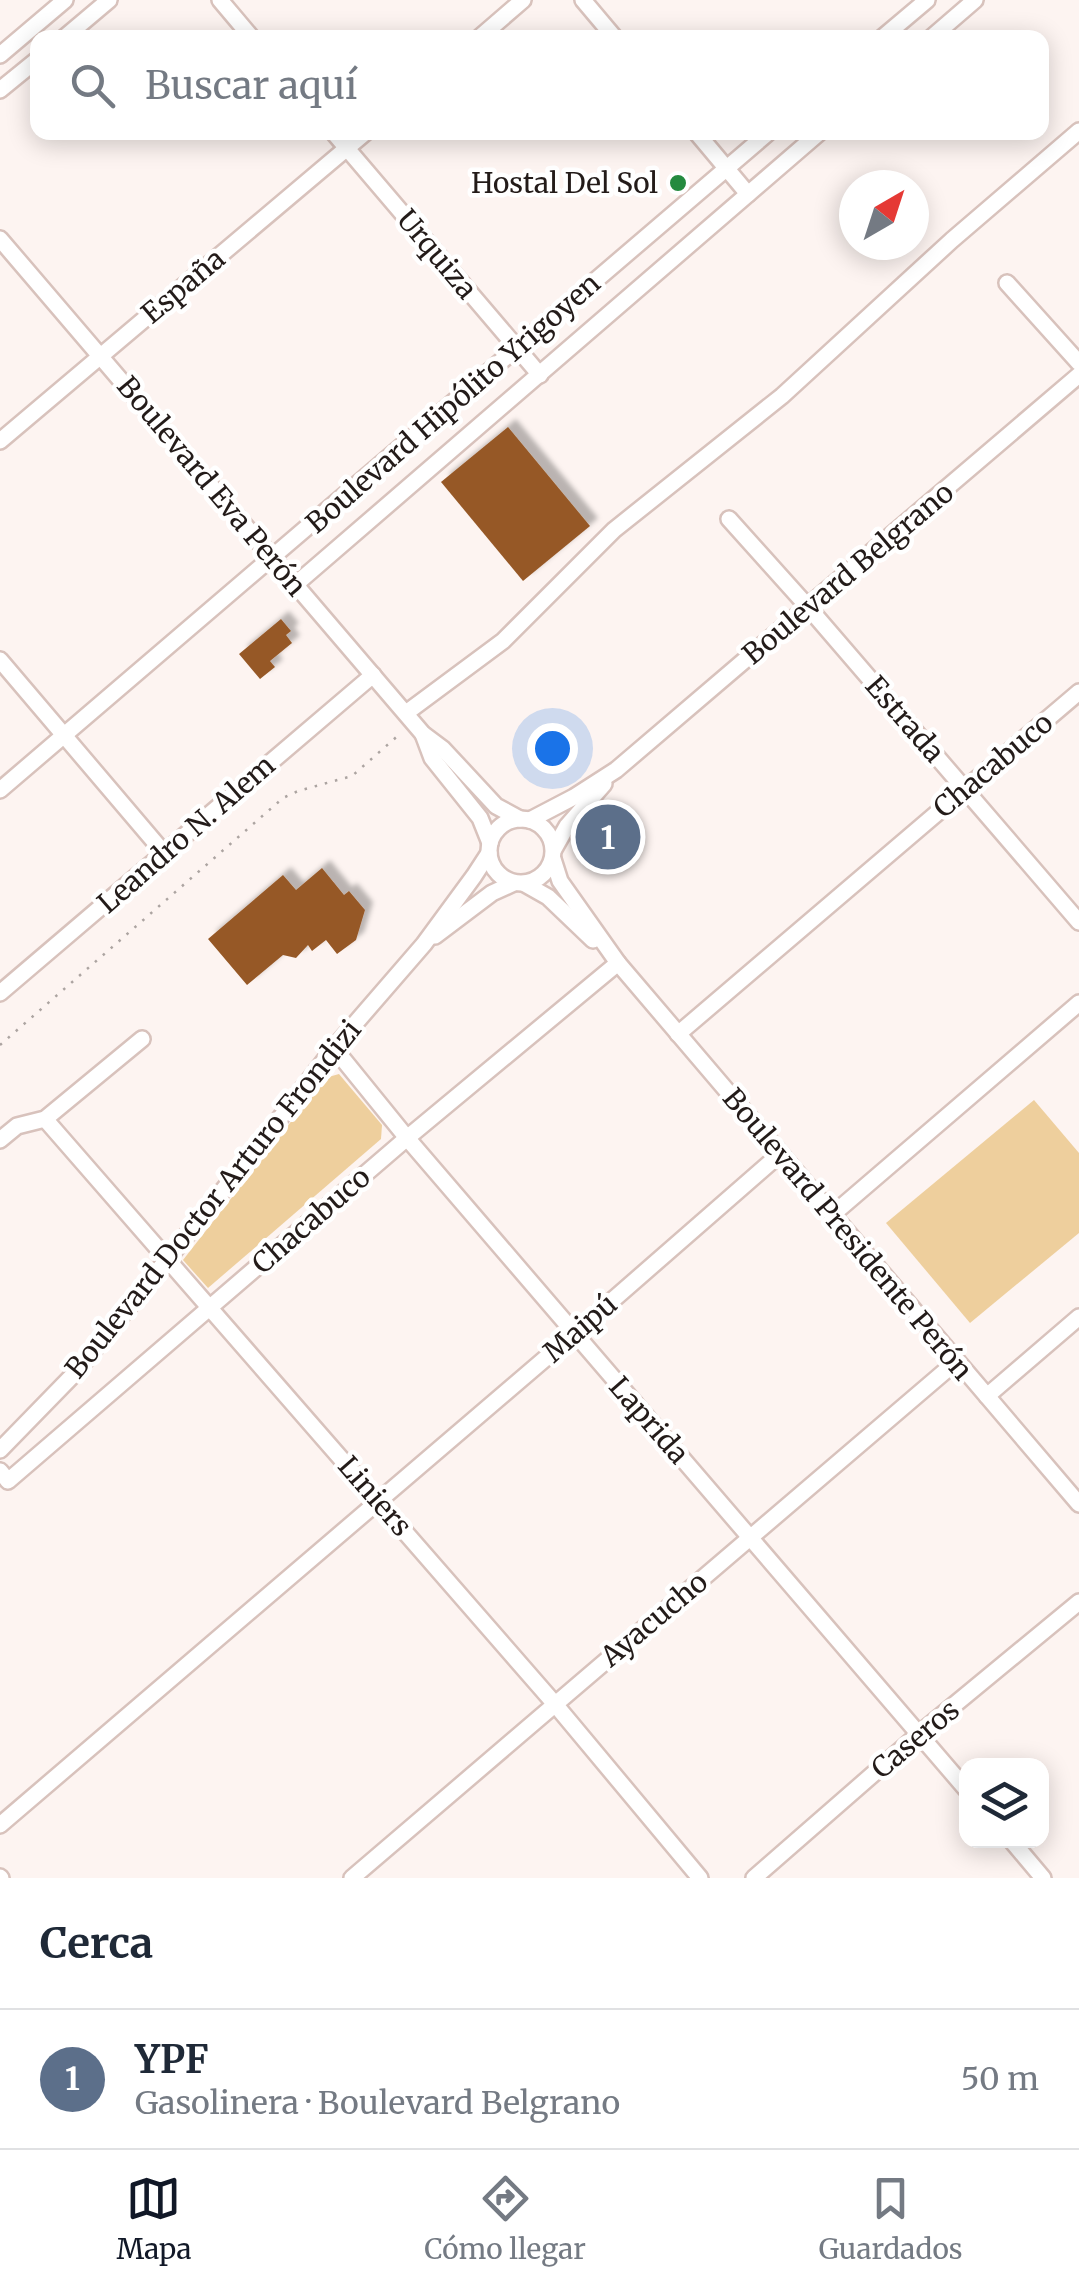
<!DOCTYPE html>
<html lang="es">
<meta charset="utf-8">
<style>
:root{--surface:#fff;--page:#f6f6f7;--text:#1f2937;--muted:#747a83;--line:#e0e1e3;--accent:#111827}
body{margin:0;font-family:Merriweather,serif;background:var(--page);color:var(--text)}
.controls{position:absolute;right:30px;bottom:30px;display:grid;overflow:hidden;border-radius:20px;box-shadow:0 5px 25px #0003}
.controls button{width:90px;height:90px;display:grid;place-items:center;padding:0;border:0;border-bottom:2px solid var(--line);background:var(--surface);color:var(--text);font:50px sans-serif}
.compass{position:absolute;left:839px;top:170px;width:90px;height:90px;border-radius:50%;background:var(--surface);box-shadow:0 5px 25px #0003;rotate:39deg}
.you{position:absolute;left:552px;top:748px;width:35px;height:35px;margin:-25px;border:8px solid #fff;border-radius:50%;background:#1a73e8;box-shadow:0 0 0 15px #1a73e833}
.badge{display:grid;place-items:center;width:65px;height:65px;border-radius:50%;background:var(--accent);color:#fff;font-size:32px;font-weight:700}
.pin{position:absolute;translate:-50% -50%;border:5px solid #fff;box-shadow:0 2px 10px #0006}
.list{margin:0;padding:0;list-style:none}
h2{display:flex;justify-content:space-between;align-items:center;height:130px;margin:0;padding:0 40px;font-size:42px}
h2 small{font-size:32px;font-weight:400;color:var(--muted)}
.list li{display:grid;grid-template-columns:65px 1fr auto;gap:30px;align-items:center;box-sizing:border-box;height:140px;padding:0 40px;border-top:2px solid var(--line)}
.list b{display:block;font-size:38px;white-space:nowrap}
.list p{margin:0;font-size:32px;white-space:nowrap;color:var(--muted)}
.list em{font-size:32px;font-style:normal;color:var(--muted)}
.icon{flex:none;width:55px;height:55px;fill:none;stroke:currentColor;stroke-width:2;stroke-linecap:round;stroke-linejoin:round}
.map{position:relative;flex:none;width:1079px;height:1878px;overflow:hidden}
.search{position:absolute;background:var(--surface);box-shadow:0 5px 25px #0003;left:30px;right:30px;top:30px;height:110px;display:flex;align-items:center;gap:25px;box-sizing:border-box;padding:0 35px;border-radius:20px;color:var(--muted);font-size:38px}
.sheet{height:270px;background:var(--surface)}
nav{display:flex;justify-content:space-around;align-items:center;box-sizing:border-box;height:140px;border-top:2px solid var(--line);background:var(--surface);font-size:28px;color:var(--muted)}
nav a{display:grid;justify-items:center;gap:5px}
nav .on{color:var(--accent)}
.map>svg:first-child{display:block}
.green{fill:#eecf9d}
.building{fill:#965928;filter:url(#shadow)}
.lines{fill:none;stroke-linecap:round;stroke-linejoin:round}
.minor-casing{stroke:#d8c2bc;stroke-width:20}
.path{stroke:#aca4a1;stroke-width:2.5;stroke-dasharray:2.5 8;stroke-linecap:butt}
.minor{stroke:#fff;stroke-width:15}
.poi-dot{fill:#248a3f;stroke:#fff;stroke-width:4}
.labels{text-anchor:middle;stroke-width:9;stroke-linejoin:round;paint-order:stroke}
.poi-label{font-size:28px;fill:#231b19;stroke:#fff;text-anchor:end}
.street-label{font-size:28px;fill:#231b19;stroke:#fff}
</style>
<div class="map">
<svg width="1079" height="1878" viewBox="0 0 1079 1878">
<defs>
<filter id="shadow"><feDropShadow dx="8" dy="-8" stdDeviation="2.5" flood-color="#0004"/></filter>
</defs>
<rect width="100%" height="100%" fill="#fdf4f1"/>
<!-- green -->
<g class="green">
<path d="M339,1074L382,1125L381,1139L208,1288L183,1260L325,1078Z"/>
<path d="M1034,1100L1079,1153V1233L970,1323L886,1223Z"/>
</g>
<!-- building -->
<g class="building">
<path d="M508,427L590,526L523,581L441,482Z"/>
<path d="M281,619L291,631L286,635L292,643L270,661L275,667L260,679L239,654Z"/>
<path d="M322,868L344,895L349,891L365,910L356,940L337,954L326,940L312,951L308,945L296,958L283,955L247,985L208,939L283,875L296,890Z"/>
</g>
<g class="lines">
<!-- minor casing -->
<g class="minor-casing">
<g id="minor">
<path d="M220,0L252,38"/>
<path d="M583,0L615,38"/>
<path d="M64,38L109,0"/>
<path d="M479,38L523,0"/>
<path d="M882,38L927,0"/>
<path d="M931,38L975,0"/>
<path d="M0,55L65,0"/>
<path d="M0,90L38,59"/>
<path d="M333,132L540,375"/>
<path d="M696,132L748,194"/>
<path d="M0,239L423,734L443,749L496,806L520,819"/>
<path d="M1007,283L1079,363"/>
<path d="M0,441L366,132"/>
<path d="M729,519L808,607L1079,922"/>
<path d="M296,584L820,132"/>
<path d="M0,660L164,853"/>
<path d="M406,713L503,641L614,530L782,396L952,240L1079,131"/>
<path d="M423,734L432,758L480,818L490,843"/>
<path d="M0,790L769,132"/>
<circle cx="521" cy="851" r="32"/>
<path d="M530,820L574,797L616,770L1079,375"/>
<path d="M554,849L567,826L604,784"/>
<path d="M553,859L560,881L618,963L1079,1504"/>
<path d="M525,884L548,897L593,940"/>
<path d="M435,936L492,893L514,883"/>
<path d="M0,993L373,675"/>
<path d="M678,1034L1079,692"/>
<path d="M334,1048L407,1138L966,1789"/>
<path d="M45,1119L554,1703L700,1878"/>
<path d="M0,1140L17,1126L45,1119L142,1039"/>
<path d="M832,1215L1079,1003"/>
<path d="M987,1396L1079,1317"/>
<path d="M0,1450L76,1372L254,1152L334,1048L424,944L474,876L489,853"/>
<path d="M0,1471L8,1481L407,1138L618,963"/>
<path d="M0,1825L575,1333L780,1154"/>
<path d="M1011,1840L1043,1878"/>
<path d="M0,1877L1,1878"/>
<path d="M352,1878L957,1361"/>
<path d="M754,1878L919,1734L1079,1602"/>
</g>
</g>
<!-- path -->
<path class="path" d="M0,1045L283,798L298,791L352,776L401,733"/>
<!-- minor -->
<use href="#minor" class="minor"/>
</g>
<!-- markers -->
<circle class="poi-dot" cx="678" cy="183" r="10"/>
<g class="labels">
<!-- poi labels -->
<g class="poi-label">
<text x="658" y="193">Hostal Del Sol</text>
</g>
<!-- street labels -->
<g class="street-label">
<text transform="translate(437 254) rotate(50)" y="10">Urquiza</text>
<text transform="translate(183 286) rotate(-40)" y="10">España</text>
<text transform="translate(453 403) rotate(-41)" y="10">Boulevard Hipólito Yrigoyen</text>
<text transform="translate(212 486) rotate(50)" y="10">Boulevard Eva Perón</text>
<text transform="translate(848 573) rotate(-40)" y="10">Boulevard Belgrano</text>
<text transform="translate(905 719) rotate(49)" y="10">Estrada</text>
<text transform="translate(993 765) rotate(-40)" y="10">Chacabuco</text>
<text transform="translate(186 834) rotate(-41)" y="10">Leandro N. Alem</text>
<text transform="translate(213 1199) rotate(-51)" y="10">Boulevard Doctor Arturo Frondizi</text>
<text transform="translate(311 1220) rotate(-41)" y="10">Chacabuco</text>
<text transform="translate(848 1234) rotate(50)" y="10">Boulevard Presidente Perón</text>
<text transform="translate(580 1328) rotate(-41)" y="10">Maipú</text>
<text transform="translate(649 1420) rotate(49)" y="10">Laprida</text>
<text transform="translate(375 1496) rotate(49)" y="10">Liniers</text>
<text transform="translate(654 1619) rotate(-40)" y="10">Ayacucho</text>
<text transform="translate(915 1739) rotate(-40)" y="10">Caseros</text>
</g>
</g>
</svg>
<div class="controls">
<button><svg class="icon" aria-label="layers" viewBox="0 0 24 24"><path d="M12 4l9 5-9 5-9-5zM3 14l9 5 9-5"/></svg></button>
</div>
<svg class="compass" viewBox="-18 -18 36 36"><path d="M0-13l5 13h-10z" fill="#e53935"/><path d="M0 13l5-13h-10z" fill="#747a83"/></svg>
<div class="you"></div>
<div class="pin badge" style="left:608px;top:837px;background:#5c6f8a">1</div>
<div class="search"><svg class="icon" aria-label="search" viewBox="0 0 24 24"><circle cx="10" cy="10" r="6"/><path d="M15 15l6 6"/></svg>Buscar aquí</div>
</div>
<section class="sheet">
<h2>Cerca<small></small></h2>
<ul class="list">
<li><span class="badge" style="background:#5c6f8a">1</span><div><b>YPF</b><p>Gasolinera · Boulevard Belgrano</p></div><em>50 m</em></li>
</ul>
</section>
<nav>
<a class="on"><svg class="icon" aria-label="map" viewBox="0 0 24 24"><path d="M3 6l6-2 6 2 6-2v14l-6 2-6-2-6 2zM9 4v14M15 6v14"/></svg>Mapa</a>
<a><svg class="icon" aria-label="directions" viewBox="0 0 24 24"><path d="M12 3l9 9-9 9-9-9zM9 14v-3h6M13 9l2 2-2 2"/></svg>Cómo llegar</a>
<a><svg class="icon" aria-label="saved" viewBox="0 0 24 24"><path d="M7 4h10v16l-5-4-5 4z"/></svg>Guardados</a>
</nav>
